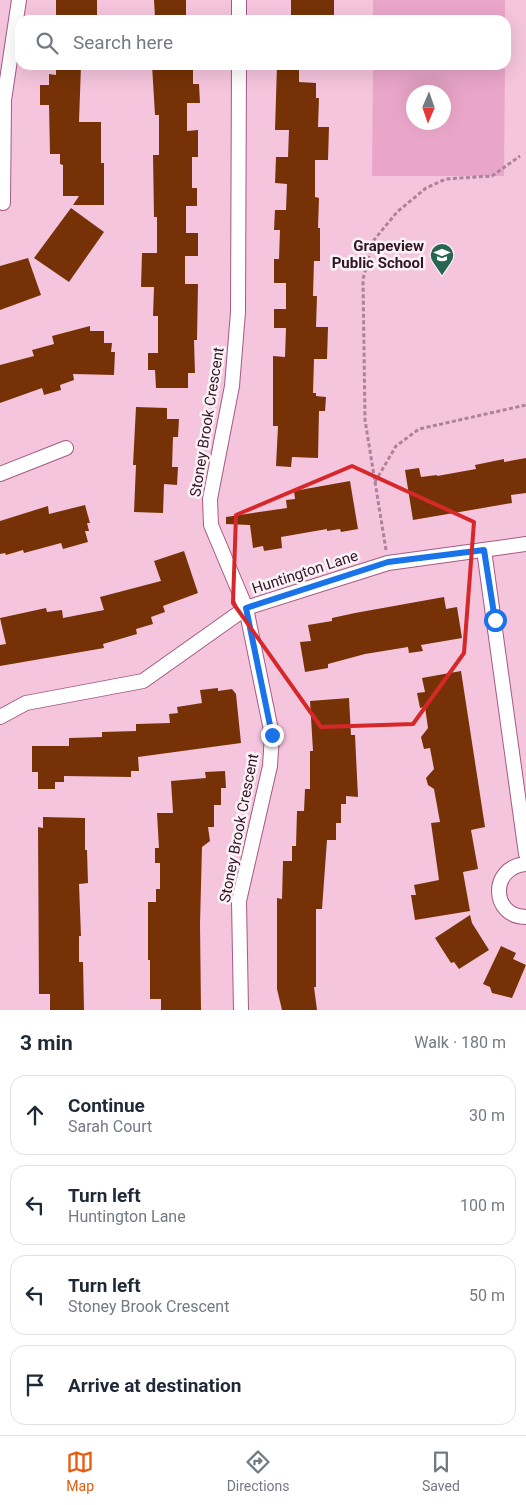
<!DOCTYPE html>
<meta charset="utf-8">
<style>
:root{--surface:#fff;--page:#f6f6f7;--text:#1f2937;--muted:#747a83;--line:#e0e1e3;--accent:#ea580c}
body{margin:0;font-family:Roboto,sans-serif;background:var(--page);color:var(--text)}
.compass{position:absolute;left:406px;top:85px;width:45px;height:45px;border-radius:50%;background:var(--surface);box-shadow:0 5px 20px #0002;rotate:182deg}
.stop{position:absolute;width:15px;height:15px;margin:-11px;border:4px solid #1a73e8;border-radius:50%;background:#fff}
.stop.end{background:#1a73e8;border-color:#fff;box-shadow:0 1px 5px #0008}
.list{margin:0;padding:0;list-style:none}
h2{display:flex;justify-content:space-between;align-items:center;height:65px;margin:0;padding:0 20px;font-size:21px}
h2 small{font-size:16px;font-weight:400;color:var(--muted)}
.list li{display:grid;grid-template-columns:32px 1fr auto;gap:15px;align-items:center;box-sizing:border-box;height:80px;margin:0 10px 10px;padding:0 10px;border:1px solid var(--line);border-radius:15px}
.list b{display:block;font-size:19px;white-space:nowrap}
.list p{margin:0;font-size:16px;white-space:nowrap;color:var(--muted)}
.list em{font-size:16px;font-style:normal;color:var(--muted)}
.icon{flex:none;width:28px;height:28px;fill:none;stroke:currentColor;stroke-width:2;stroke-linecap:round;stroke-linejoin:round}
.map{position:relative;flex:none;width:526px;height:1010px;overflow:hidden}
.search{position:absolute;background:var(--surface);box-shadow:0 5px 20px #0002;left:15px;right:15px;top:15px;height:55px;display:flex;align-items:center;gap:12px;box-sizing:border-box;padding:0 18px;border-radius:15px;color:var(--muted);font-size:19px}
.sheet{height:425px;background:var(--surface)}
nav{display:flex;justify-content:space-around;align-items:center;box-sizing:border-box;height:70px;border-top:1px solid var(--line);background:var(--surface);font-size:14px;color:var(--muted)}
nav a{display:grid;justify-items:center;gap:2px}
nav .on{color:var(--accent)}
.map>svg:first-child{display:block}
.green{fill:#eaa6c9;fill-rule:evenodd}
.building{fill:#763206}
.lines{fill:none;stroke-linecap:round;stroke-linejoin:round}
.minor-casing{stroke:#a35b82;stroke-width:16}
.path{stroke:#ac8399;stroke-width:3;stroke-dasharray:4 2.5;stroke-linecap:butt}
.minor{stroke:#fff;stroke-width:14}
.route{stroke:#1a73e8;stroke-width:6}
.marked{fill:none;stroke:#d62828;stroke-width:4;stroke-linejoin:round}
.labels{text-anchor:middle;stroke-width:5;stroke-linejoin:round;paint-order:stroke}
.poi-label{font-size:15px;font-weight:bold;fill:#321526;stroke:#fcf3f7;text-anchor:end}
.street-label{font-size:15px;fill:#321526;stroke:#fcf3f7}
</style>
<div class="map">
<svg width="526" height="1010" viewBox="0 0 526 1010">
<rect width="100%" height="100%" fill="#f5c5dd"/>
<!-- green -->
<g class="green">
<rect x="373" y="0" width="132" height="20"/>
<path d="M373,65H505L504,176H372ZM414,92H444V122H414Z"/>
</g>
<!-- building -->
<g class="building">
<path d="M56,0H97V20L56,18Z"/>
<path d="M154,0H186V20H159V17H155Z"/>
<path d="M291,0H334V16L291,15Z"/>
<path d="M56,65H81L79,122H101V163H104V205H73L79,196H63V165L60,164V154H50L49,105H40V85H49V74L56,75Z"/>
<path d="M152,65H193V84H199L200,103H187V131L198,130V157H192V188H197V206H186V233H198V256H185V284H198L197,340H194L195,373H188V388H156L155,370H148V353H158V316H153L154,287H141L142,253H157V217H154L153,155H159V115H155Z"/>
<path d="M277,65H299V82L316,83V98H319L318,127H329L328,160H315V197L319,198L318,228H320V261H314L313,296H317L316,327H328L327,359H314L313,393H316V396L326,397L325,411H319L318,458L292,457L291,467L276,466L278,426H273V356L285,357L286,328H274V309H286V283H274V259H279L280,230H274L275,210H286L287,184L275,183L276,157H288L289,130H275Z"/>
<path d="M71,208L104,232L69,282L34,258Z"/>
<path d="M28,258L41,295L0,310V266Z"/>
<path d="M90,326V331H104V343H112L111,352H115L114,375L73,374L74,380L60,385L61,390L44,395L42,388L0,403V365L34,356L32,350L54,344L52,336Z"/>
<path d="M136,407L167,408V419H179L178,437H173L172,467H178L177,485L164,484L163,513L134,512L136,465H133Z"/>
<path d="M526,458V493L511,495L512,503L413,520L405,470L419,468L421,477L437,475V476L476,469L475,465L504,459V462Z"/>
<path d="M350,481L358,529L341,532L340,529L327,531V529L281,537L282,548L264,551L263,546L253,548L250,525L226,524V517L287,508L286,500L295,499L294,491Z"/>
<path d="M85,505L90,523H87L89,531H85L88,542L63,549L61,543L24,553L23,550L6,555L5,553L0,554V521L48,506L49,514Z"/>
<path d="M184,551L198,593L163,606L165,612L151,617L153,624L136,629L137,634L103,644L104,648L0,666V645L6,644L0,618L46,608L47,612L62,610L63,618L104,610L100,597L161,581L154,561Z"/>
<path d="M444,597L446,609L457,607L462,638L421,645L423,651L409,653L408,647L365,654L328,664V668L305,672L300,642L311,641L308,625L332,621V618L355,613Z"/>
<path d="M461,671L485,827L471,830L478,869L463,872L470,911L415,920L411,895H416L414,885L439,880L431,823L440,822L434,789L428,785L426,778L434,769L430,748L424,749L421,737L428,728L425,707L420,708L417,693L425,692L422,678Z"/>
<path d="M218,688V691L232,689L236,694L241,743L138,757L139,771H131V777L64,776V782H55V789H38V772H32V746H69V738L102,737V732L136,731V724L170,723L169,714L178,713L177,707L202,703L200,690Z"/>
<path d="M349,698L351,735H355L358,797L346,796V804H341V823H336V840H327L322,909H316V987H314L317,1010H282L277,989V898L282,899L283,861H292V846H296L297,811H304L305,789H310V751H313L310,701Z"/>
<path d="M225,771L226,788H221V805H214V827H208L210,841L202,847L200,924L201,1010H161V999H150V960H148V902H156V889H160V863H155V848H159L157,813H173L171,781L206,778L205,772Z"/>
<path d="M43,817L85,818V850H87L88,883L79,884L81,936H79V962H83L84,1010H50V994H39L38,827L43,828Z"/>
<path d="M470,915L472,923L489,950L459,969L454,962L451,963L435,938Z"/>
<path d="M501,946L516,953L513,959L526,965L512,998L492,993L490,987L483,984Z"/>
</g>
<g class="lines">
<!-- minor casing -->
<g class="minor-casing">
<g id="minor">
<path d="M239,20V0"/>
<path d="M239,65L238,312L232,386L210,499L211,525L246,608L272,735L270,766L239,901L241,1010"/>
<path d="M3,203L4,100L19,0"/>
<path d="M0,474L66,448"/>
<path d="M484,550L526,854"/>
<path d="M0,717L26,703L143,681L246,608L388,563L526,544"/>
<path d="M526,864C489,867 491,917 526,917"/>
</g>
</g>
<!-- path -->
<g class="path">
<path d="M375,482L396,446L419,429L526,405"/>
<path d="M386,550L365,420L363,279L374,240L397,212L426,188L446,179L492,176L520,156"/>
</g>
<!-- minor -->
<use href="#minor" class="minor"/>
</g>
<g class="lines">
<!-- route -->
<path class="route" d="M272,735L246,608L388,562L484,550L495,620"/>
</g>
<!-- marked area -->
<path class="marked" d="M352,466L474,522L464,653L413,724L321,727L233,603L236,515Z"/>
<!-- icons -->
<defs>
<g id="school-pin" transform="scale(1.25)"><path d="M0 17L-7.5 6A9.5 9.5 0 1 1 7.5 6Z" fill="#296550" stroke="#fcf3f7"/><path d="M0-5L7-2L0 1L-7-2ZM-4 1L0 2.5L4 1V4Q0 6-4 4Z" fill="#fff"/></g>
</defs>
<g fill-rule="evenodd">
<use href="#school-pin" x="442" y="255"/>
</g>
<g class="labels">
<!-- poi labels -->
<g class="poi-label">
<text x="424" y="251">Grapeview<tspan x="424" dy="17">Public School</tspan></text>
</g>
<!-- street labels -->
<g class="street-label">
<text transform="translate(207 422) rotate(-81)" y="5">Stoney Brook Crescent</text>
<text transform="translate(305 572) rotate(-18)" y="5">Huntington Lane</text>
<text transform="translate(239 828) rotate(-79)" y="5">Stoney Brook Crescent</text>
</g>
</g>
</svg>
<svg class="compass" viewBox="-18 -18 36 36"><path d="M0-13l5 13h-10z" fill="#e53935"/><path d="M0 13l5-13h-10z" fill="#747a83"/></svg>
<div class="stop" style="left:495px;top:620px"></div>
<div class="stop end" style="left:272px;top:735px"></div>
<div class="search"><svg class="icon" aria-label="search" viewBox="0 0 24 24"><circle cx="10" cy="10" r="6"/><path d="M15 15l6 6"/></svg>Search here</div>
</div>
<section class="sheet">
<h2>3 min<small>Walk · 180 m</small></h2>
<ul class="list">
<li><svg class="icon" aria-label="ahead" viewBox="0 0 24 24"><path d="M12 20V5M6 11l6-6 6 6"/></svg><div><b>Continue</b><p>Sarah Court</p></div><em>30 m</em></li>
<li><svg class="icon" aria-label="left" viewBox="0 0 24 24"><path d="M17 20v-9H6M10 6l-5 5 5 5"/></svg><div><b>Turn left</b><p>Huntington Lane</p></div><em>100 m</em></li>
<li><svg class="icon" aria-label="left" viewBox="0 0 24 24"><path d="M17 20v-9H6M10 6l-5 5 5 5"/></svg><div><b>Turn left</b><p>Stoney Brook Crescent</p></div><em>50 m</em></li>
<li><svg class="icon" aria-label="arrive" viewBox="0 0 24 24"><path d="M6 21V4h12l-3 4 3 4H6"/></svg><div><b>Arrive at destination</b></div></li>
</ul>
</section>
<nav>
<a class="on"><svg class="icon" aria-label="map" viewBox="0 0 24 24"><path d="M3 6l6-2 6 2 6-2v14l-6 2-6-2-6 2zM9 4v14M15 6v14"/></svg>Map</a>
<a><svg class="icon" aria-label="directions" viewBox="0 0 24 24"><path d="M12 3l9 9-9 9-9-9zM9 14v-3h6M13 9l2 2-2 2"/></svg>Directions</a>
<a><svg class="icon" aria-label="saved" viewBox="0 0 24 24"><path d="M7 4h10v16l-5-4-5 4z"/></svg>Saved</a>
</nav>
